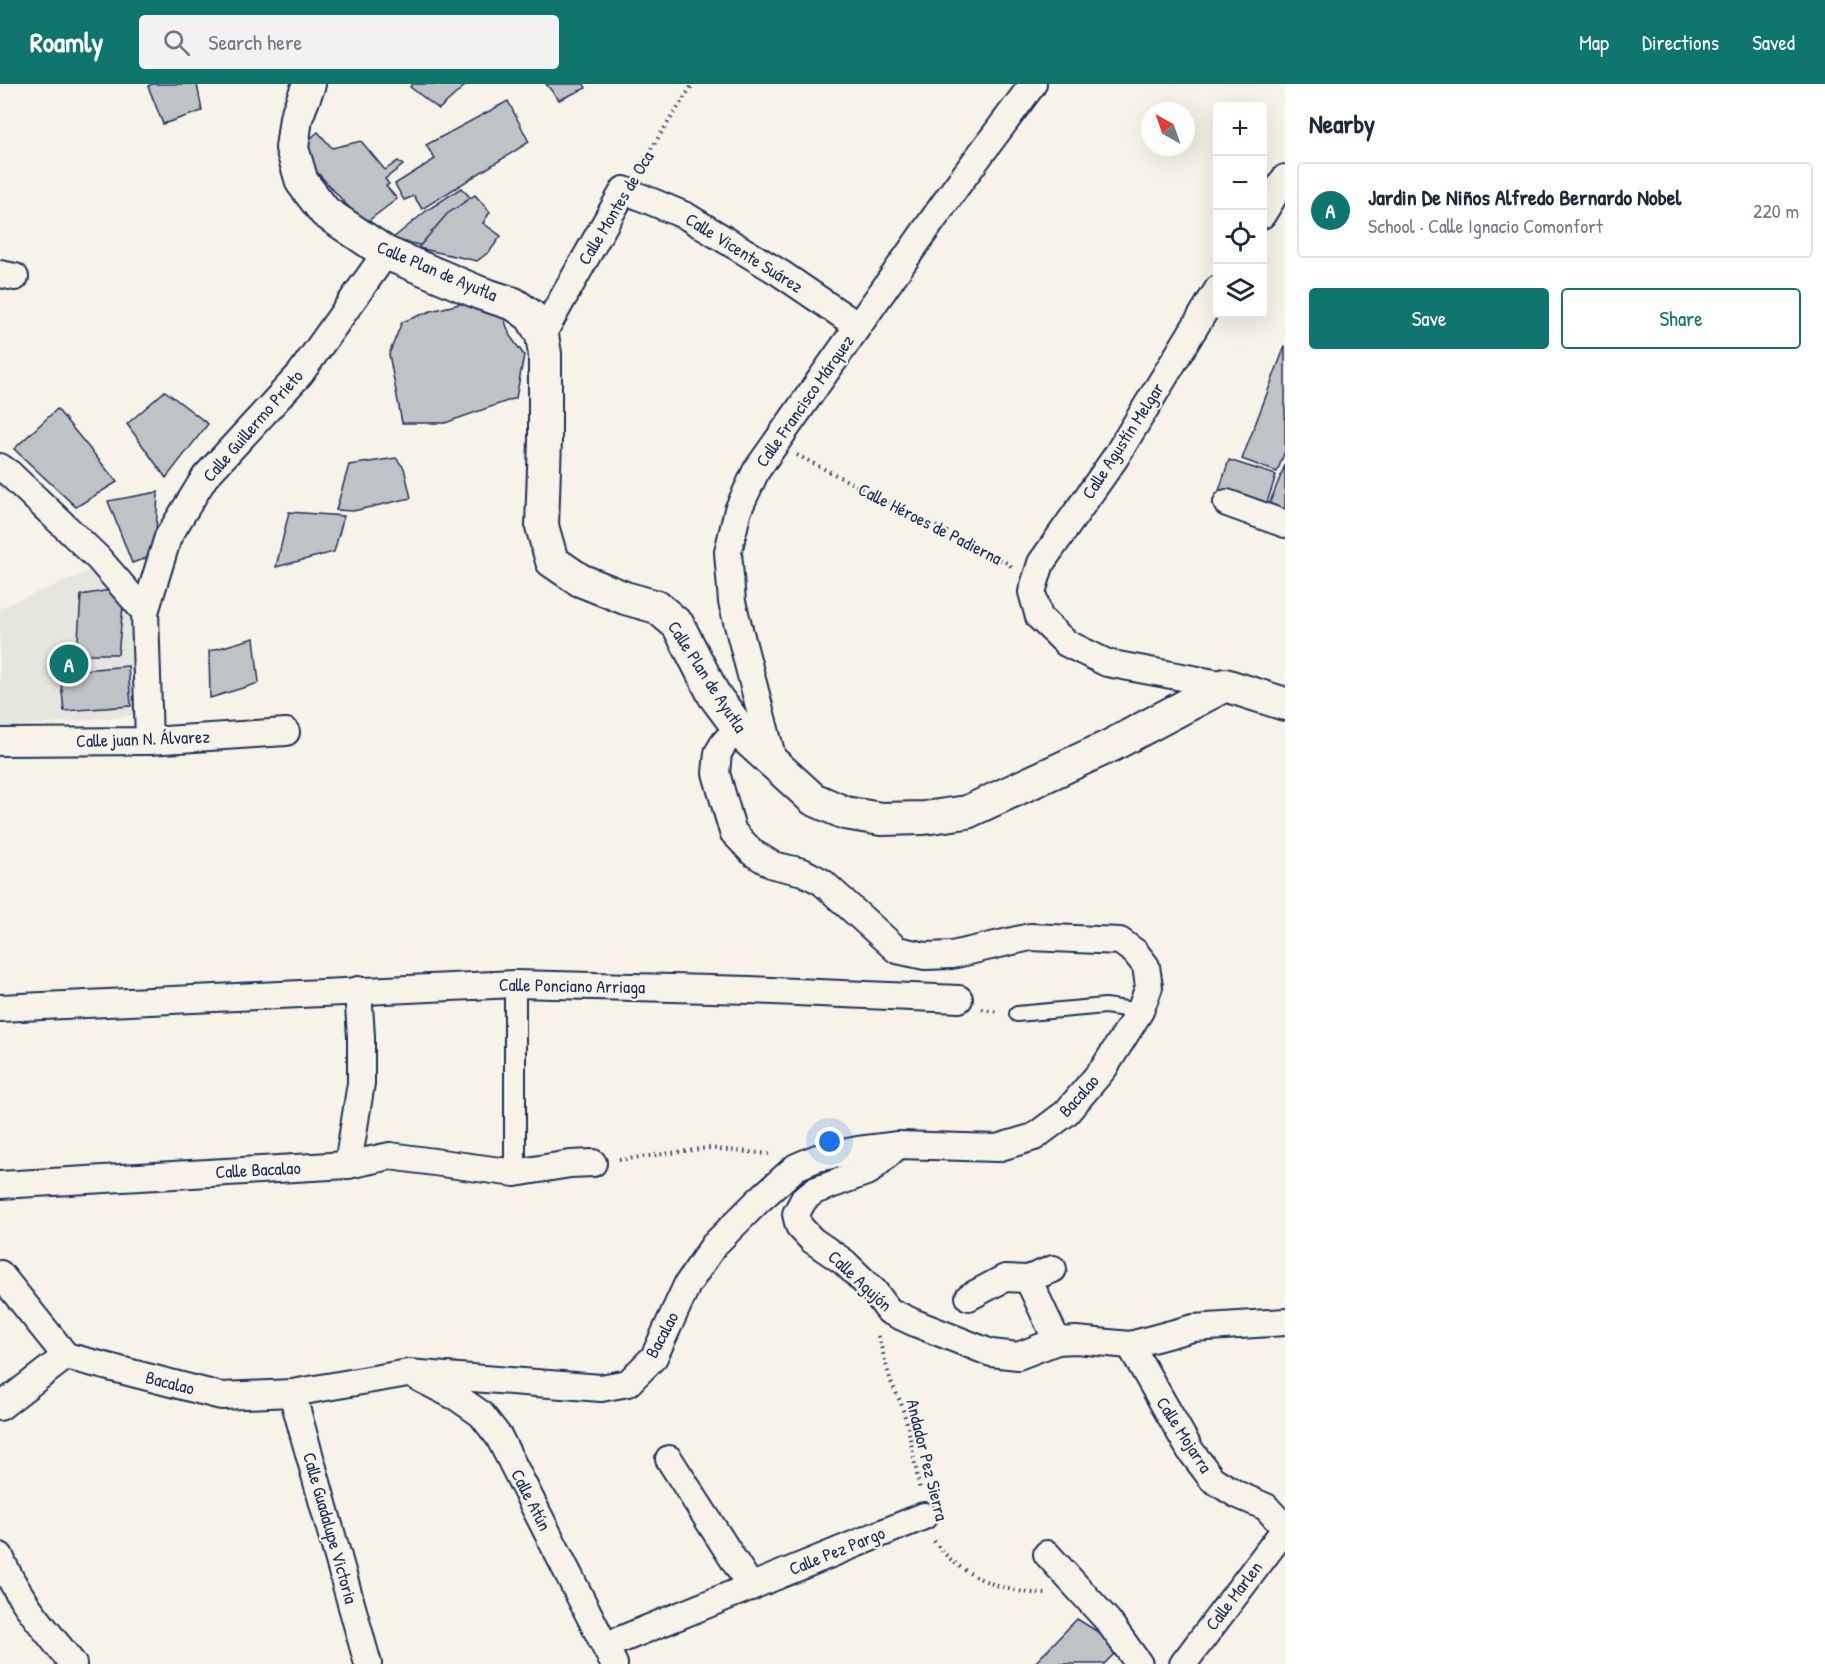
<!DOCTYPE html>
<meta charset="utf-8">
<style>
:root{--surface:#fff;--page:#f2f2f3;--text:#1f2937;--muted:#747a83;--line:#e0e1e3;--accent:#0f766e}
body{margin:0;font-family:"Patrick Hand",sans-serif;background:var(--page);color:var(--text)}
.controls{position:absolute;right:18px;top:18px;display:grid;overflow:hidden;border-radius:6px;box-shadow:0 6px 24px #0002}
.controls button{width:54px;height:54px;display:grid;place-items:center;padding:0;border:0;border-bottom:2px solid var(--line);background:var(--surface);color:var(--text);font:30px sans-serif}
.compass{position:absolute;left:1141px;top:18px;width:54px;height:54px;border-radius:50%;background:var(--surface);box-shadow:0 6px 24px #0002;rotate:320deg}
.you{position:absolute;left:830px;top:1058px;width:21px;height:21px;margin:-15px;border:4px solid #fff;border-radius:50%;background:#1a73e8;box-shadow:0 0 0 9px #1a73e833}
.badge{display:grid;place-items:center;width:39px;height:39px;border-radius:50%;background:var(--accent);color:#fff;font-size:20px;font-weight:700}
.pin{position:absolute;translate:-50% -50%;border:3px solid #fff;box-shadow:0 2px 6px #0006}
.list{margin:0;padding:0;list-style:none}
h2{display:flex;justify-content:space-between;align-items:center;height:78px;margin:0;padding:0 24px;font-size:26px}
h2 small{font-size:20px;font-weight:400;color:var(--muted)}
.list li{display:grid;grid-template-columns:39px 1fr auto;gap:18px;align-items:center;box-sizing:border-box;height:96px;margin:0 12px 12px;padding:0 12px;border:2px solid var(--line);border-radius:6px}
.list b{display:block;font-size:22px;white-space:nowrap}
.list p{margin:0;font-size:20px;white-space:nowrap;color:var(--muted)}
.list em{font-size:20px;font-style:normal;color:var(--muted)}
.actions{display:flex;gap:12px;padding:18px 24px}
.actions a{flex:1;padding:14px 0;border:2px solid var(--accent);border-radius:6px;text-align:center;font-size:21px;color:var(--accent)}
.actions .main{background:var(--accent);color:#fff}
.icon{flex:none;width:33px;height:33px;fill:none;stroke:currentColor;stroke-width:2;stroke-linecap:round;stroke-linejoin:round}
.map{position:relative;flex:none;width:1285px;height:1580px;overflow:hidden}
header{display:flex;align-items:center;gap:36px;box-sizing:border-box;height:84px;padding:0 30px;background:var(--accent);color:#fff}
header strong{font-size:28px}
nav{display:flex;gap:33px;margin-inline-start:auto;font-size:21px}
.search{width:420px;height:54px;background:var(--page);display:flex;align-items:center;gap:15px;box-sizing:border-box;padding:0 21px;border-radius:6px;color:var(--muted);font-size:22px}
main{display:flex}
aside{flex:1;background:var(--surface)}
.map>svg:first-child{display:block}
.built{fill:#e6e5de}
.building{fill:#c0c3c5;stroke:#1b2f5e;stroke-width:1.5}
.lines{fill:none;stroke-linecap:round;stroke-linejoin:round}
.service-casing{stroke:#1b2f5e;stroke-width:18}
.pedestrian-casing{stroke:#1b2f5e;stroke-width:24}
.minor-casing{stroke:#1b2f5e;stroke-width:30}
.tertiary-casing{stroke:#1b2f5e;stroke-width:36}
.path{stroke:#1b2f5e;stroke-width:4;stroke-dasharray:1.5 4.5;stroke-linecap:butt}
.service{stroke:#f7f3e8;stroke-width:14}
.pedestrian{stroke:#f7f3e8;stroke-width:20}
.minor{stroke:#f7f3e8;stroke-width:26}
.tertiary{stroke:#f7f3e8;stroke-width:32}
.labels{text-anchor:middle;stroke-width:4.5;stroke-linejoin:round;paint-order:stroke}
.street-label{font-size:18px;fill:#1b2f5e;stroke:#f7f3e8}
</style>
<header>
<strong>Roamly</strong>
<div class="search"><svg class="icon" aria-label="search" viewBox="0 0 24 24"><circle cx="10" cy="10" r="6"/><path d="M15 15l6 6"/></svg>Search here</div>
<nav><a>Map</a><a>Directions</a><a>Saved</a></nav>
</header>
<main>
<div class="map">
<svg width="1285" height="1580" viewBox="0 0 1285 1580">
<rect width="100%" height="100%" fill="#f7f3e8"/>
<filter id="ink" filterUnits="userSpaceOnUse"><feTurbulence type="fractalNoise" baseFrequency=".0167" numOctaves="2"/><feDisplacementMap in="SourceGraphic" scale="12" xChannelSelector="R" yChannelSelector="G"/><feConvolveMatrix kernelMatrix="1 2 1 2 8 2 1 2 1" color-interpolation-filters="sRGB"/></filter>
<g filter="url(#ink)">
<!-- built -->
<path class="built" d="M92,486L136,529L140,631L0,644V524Z"/>
<!-- building -->
<g class="building">
<path d="M152,0H197L202,27L163,40L148,2Z"/>
<path d="M413,0H467L439,25L410,3Z"/>
<path d="M546,0H584L586,4L559,16Z"/>
<path d="M508,17L529,58L422,125L414,112L404,116L395,100L435,75L426,61Z"/>
<path d="M318,48L332,64L361,57L385,86L398,77L403,81L385,95L389,100L386,102L397,115L364,140L297,66Z"/>
<path d="M461,104L479,122L464,131L480,150L460,170L392,155L426,127Z"/>
<path d="M475,111L490,128L483,139L501,152L490,167L477,177L418,164L447,130Z"/>
<path d="M480,215L501,225L510,252L524,271L516,314L445,339H402L389,270L402,238L431,227Z"/>
<path d="M1285,262V367L1277,388L1242,375Z"/>
<path d="M165,307L208,340L166,394L127,340Z"/>
<path d="M57,325L117,398L76,423L14,365Z"/>
<path d="M396,374L404,384L411,414L353,427L336,426L349,381Z"/>
<path d="M1229,376L1276,391L1264,428L1217,413Z"/>
<path d="M1285,381V435L1266,428Z"/>
<path d="M158,408L155,471L132,479L108,417Z"/>
<path d="M289,428L344,432L334,468L276,483Z"/>
<path d="M110,506L123,522L118,570H77L81,511Z"/>
<path d="M254,554L259,599L210,614L209,567Z"/>
<path d="M128,582L131,622L64,627L60,588Z"/>
<path d="M1077,1535L1113,1557L1118,1566L1104,1580H1034Z"/>
</g>
<g class="lines">
<!-- service casing -->
<g class="service-casing">
<path id="service" d="M1017,930L1105,922L1140,927"/>
</g>
<!-- pedestrian casing -->
<g class="pedestrian-casing">
<path id="pedestrian" d="M515,1089V900"/>
</g>
<!-- minor casing -->
<g class="minor-casing">
<g id="minor">
<path d="M1262,131L1285,94"/>
<path d="M0,190L15,193"/>
<path d="M1218,205L1115,374L1041,479L1032,508L1039,533L1066,559L1107,579L1225,601"/>
<path d="M542,251L624,106L686,132L780,189L858,242"/>
<path d="M0,383L10,390L98,474L145,528L149,657"/>
<path d="M1227,419L1285,440"/>
<path d="M145,528L168,453L205,393L300,290L386,169"/>
<path d="M0,658L149,657L286,648"/>
<path d="M774,680L732,518L728,468L738,426L756,387L956,103L1033,0"/>
<path d="M0,924L515,900L750,906L959,915"/>
<path d="M898,1061L869,1087L814,1107L804,1115L796,1130L799,1142L812,1156L844,1178L874,1207L889,1227L915,1239L991,1269L1018,1272L1057,1257L1076,1256L1130,1261L1193,1244L1285,1238"/>
<path d="M348,1081L361,999V953L358,906"/>
<path d="M0,1101L348,1081L390,1072L515,1089L570,1080L593,1079"/>
<path d="M0,1190L66,1272L221,1312L292,1309L408,1289L601,1304L628,1299L654,1273L687,1201L714,1161L759,1116L796,1083L817,1074L858,1066L898,1061L997,1064L1034,1053L1066,1029L1104,984L1140,927L1149,903L1146,882L1135,868L1120,857L1030,853L952,871L925,872L897,866L822,798L803,788L773,781L753,769L733,748L716,689L718,669L724,659L738,644"/>
<path d="M1028,1195L1057,1257"/>
<path d="M969,1213L1005,1194L1028,1195L1053,1185"/>
<path d="M1130,1261L1190,1366L1212,1395L1236,1410L1266,1423L1285,1444"/>
<path d="M419,1294L458,1314L481,1330L499,1353L614,1580"/>
<path d="M292,1309L368,1580"/>
<path d="M0,1323L66,1272"/>
<path d="M669,1375L751,1503"/>
<path d="M1047,1470L1108,1537L1139,1580"/>
<path d="M0,1472C15,1512 47,1547 73,1580"/>
<path d="M605,1562L924,1432"/>
<path d="M1183,1580L1285,1445"/>
</g>
</g>
<!-- tertiary casing -->
<g class="tertiary-casing">
<path id="tertiary" d="M309,0L296,34L292,64L302,98L325,128L386,169L480,209L514,220L531,232L542,251L545,270V356L542,442L552,477L580,496L625,514L657,523L678,541L714,611L746,654L813,715L845,729L881,735L924,734L967,728L1110,662L1225,601L1285,620"/>
</g>
<!-- path -->
<g class="path">
<path d="M638,85L693,0"/>
<path d="M797,371L1009,480L1013,485"/>
<path d="M982,925L998,928"/>
<path d="M619,1076L708,1064L769,1070"/>
<path d="M878,1252L891,1298L901,1319L908,1343L920,1407"/>
<path d="M934,1457C960,1493 1004,1509 1048,1510"/>
</g>
<!-- service -->
<use href="#service" class="service"/>
<!-- pedestrian -->
<use href="#pedestrian" class="pedestrian"/>
<!-- minor -->
<use href="#minor" class="minor"/>
<!-- tertiary -->
<use href="#tertiary" class="tertiary"/>
</g>
</g>
<g class="labels">
<!-- street labels -->
<g class="street-label">
<text transform="translate(616 124) rotate(-59)" y="6">Calle Montes de Oca</text>
<text transform="translate(744 169) rotate(32)" y="6">Calle Vicente Suárez</text>
<text transform="translate(437 187) rotate(23)" y="6">Calle Plan de Ayutla</text>
<text transform="translate(805 317) rotate(-55)" y="6">Calle Francisco Márquez</text>
<text transform="translate(253 342) rotate(-49)" y="6">Calle Guillermo Prieto</text>
<text transform="translate(1123 357) rotate(-57)" y="6">Calle Agustín Melgar</text>
<text transform="translate(930 440) rotate(27)" y="6">Calle Héroes de Padierna</text>
<text transform="translate(707 593) rotate(57)" y="6">Calle Plan de Ayutla</text>
<text transform="translate(143 655) rotate(-2)" y="6">Calle juan N. Álvarez</text>
<text transform="translate(572 902) rotate(1)" y="6">Calle Ponciano Arriaga</text>
<text transform="translate(1079 1012) rotate(-48)" y="6">Bacalao</text>
<text transform="translate(258 1086) rotate(-3)" y="6">Calle Bacalao</text>
<text transform="translate(860 1197) rotate(43)" y="6">Calle Agujón</text>
<text transform="translate(662 1251) rotate(-62)" y="6">Bacalao</text>
<text transform="translate(170 1299) rotate(14)" y="6">Bacalao</text>
<text transform="translate(1184 1351) rotate(57)" y="6">Calle Mojarra</text>
<text transform="translate(927 1376) rotate(76)" y="6">Andador Pez Sierra</text>
<text transform="translate(531 1416) rotate(63)" y="6">Calle Atún</text>
<text transform="translate(330 1444) rotate(74)" y="6">Calle Guadalupe Victoria</text>
<text transform="translate(837 1467) rotate(-22)" y="6">Calle Pez Pargo</text>
<text transform="translate(1234 1512) rotate(-53)" y="6">Calle Marlen</text>
</g>
</g>
</svg>
<div class="controls">
<button>+</button>
<button>−</button>
<button><svg class="icon" aria-label="locate" viewBox="0 0 24 24"><circle cx="12" cy="12" r="6"/><path d="M12 2v4M12 18v4M2 12h4M18 12h4"/></svg></button>
<button><svg class="icon" aria-label="layers" viewBox="0 0 24 24"><path d="M12 4l9 5-9 5-9-5zM3 14l9 5 9-5"/></svg></button>
</div>
<svg class="compass" viewBox="-18 -18 36 36"><path d="M0-13l5 13h-10z" fill="#e53935"/><path d="M0 13l5-13h-10z" fill="#747a83"/></svg>
<div class="you"></div>
<div class="pin badge" style="left:69px;top:580px">A</div>
</div>
<aside>
<h2>Nearby<small></small></h2>
<ul class="list">
<li><span class="badge">A</span><div><b>Jardin De Niños Alfredo Bernardo Nobel</b><p>School · Calle Ignacio Comonfort</p></div><em>220 m</em></li>
</ul>
<div class="actions"><a class="main">Save</a><a>Share</a></div>
</aside>
</main>
